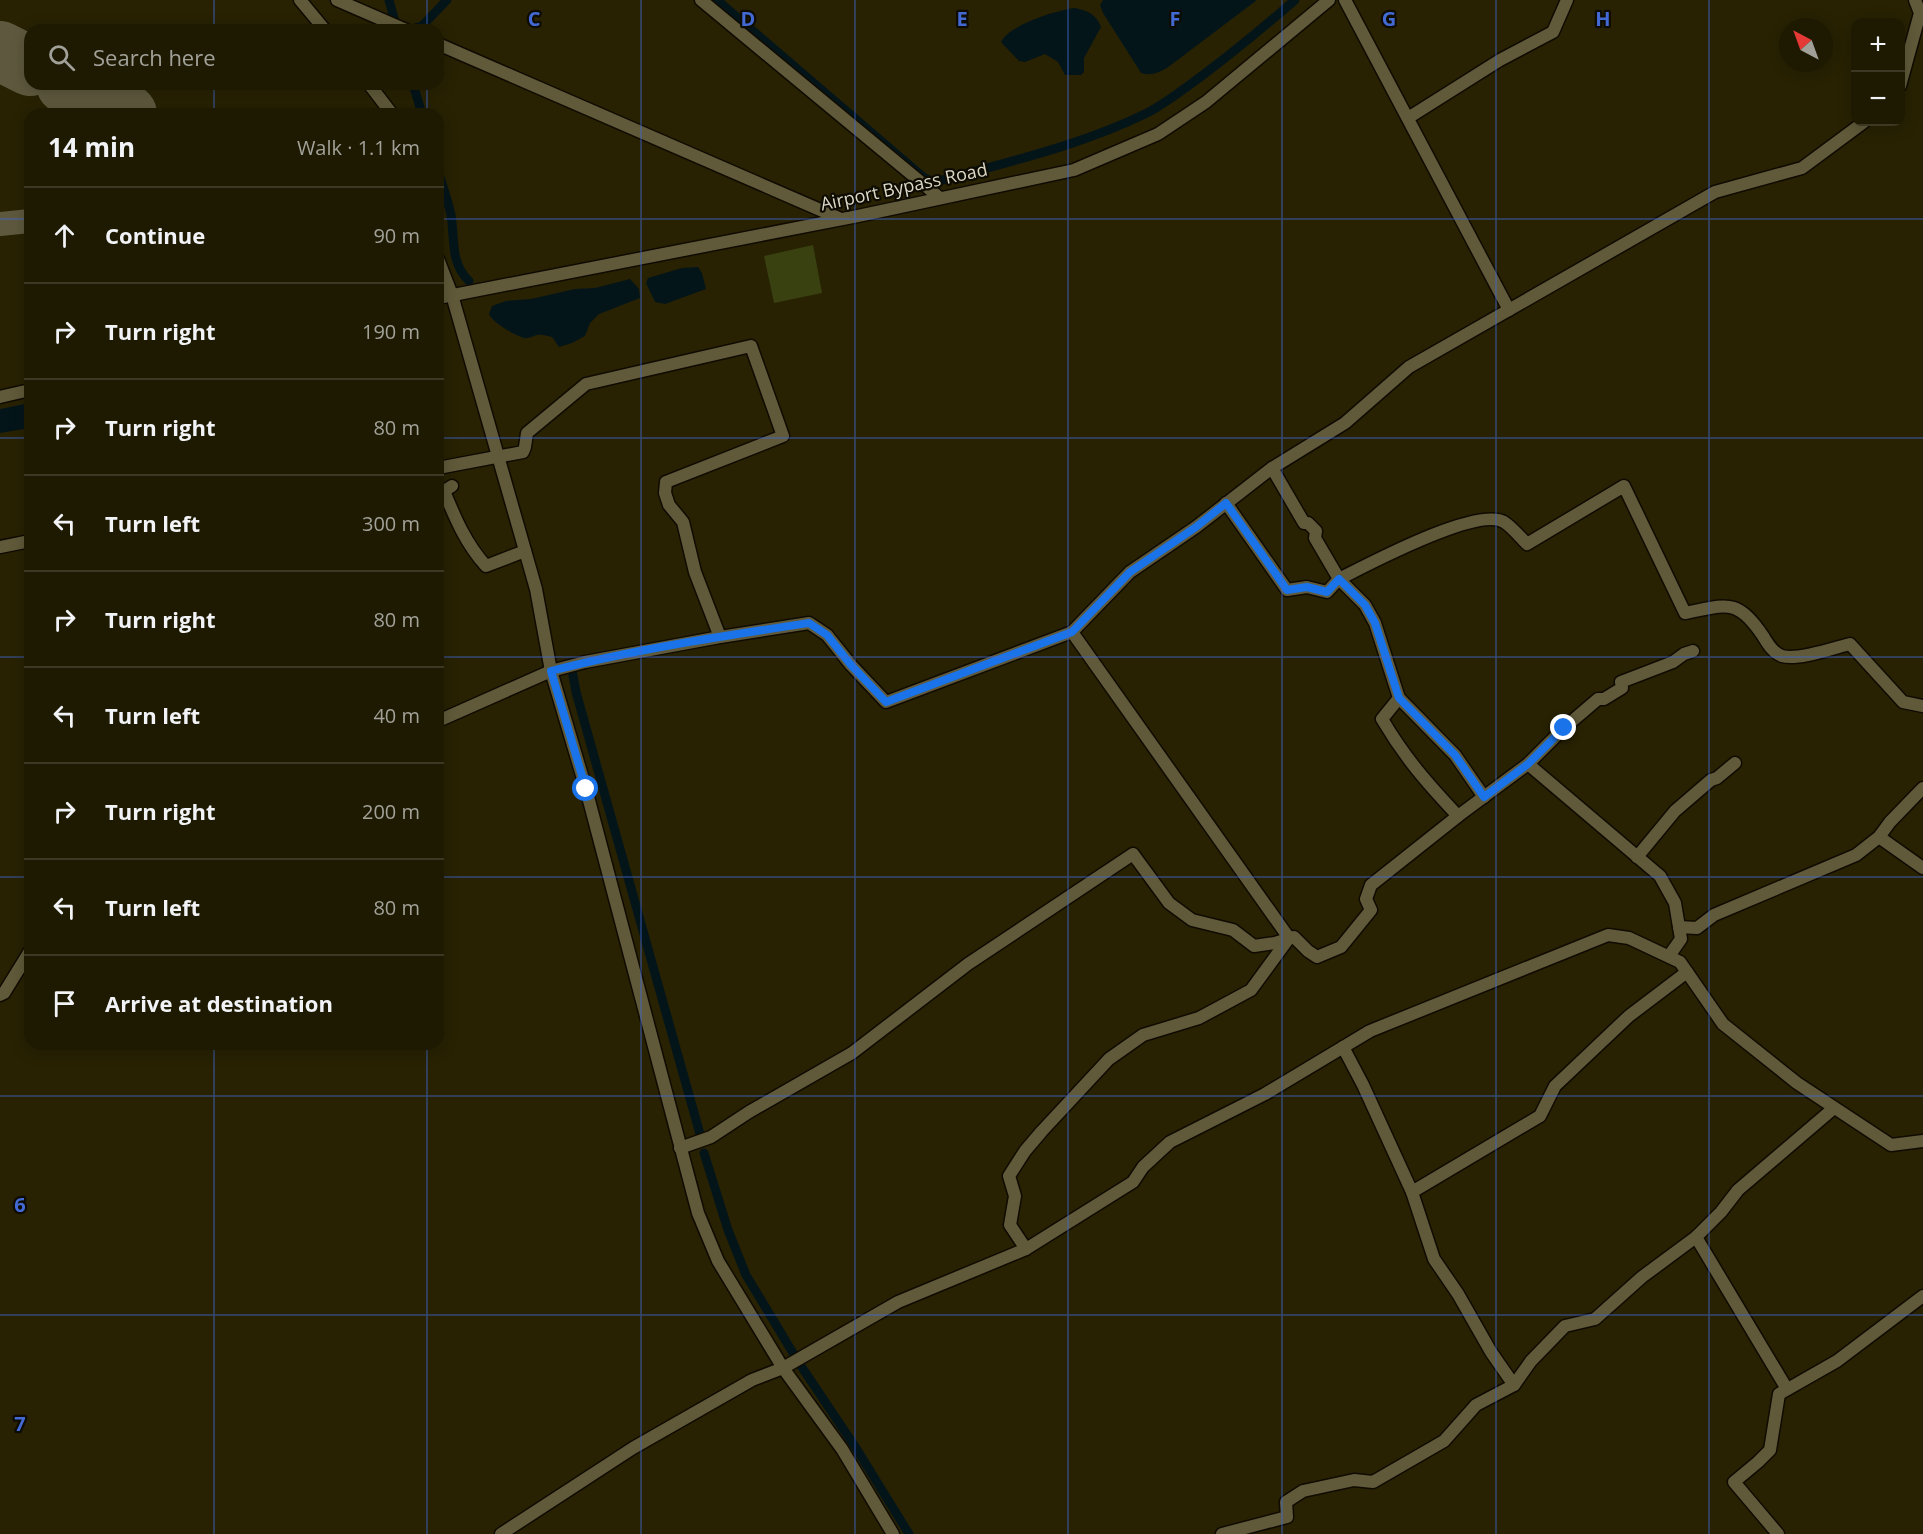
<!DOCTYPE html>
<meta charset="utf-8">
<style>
:root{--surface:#1e1a02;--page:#26230c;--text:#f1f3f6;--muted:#a1a199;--line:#3c3824}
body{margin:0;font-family:"Open Sans",sans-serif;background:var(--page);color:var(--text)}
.controls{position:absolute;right:18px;top:18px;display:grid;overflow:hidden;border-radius:12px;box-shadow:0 3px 15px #0003}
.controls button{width:54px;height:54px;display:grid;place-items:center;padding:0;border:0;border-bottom:2px solid var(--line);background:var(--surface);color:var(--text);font:30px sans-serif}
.compass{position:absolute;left:1779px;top:18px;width:54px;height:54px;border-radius:50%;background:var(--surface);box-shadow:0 3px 15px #0003;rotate:319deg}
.stop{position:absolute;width:18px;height:18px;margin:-14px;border:4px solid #1a73e8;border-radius:50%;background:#fff}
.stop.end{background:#1a73e8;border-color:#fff;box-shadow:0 2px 6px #0008}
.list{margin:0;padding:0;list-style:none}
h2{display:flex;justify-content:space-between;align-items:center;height:78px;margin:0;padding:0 24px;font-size:26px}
h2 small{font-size:20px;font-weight:400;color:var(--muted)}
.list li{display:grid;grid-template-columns:39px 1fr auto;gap:18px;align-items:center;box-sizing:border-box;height:96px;padding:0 24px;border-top:2px solid var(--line)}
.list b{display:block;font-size:22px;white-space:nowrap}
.list em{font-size:20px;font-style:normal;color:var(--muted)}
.icon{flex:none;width:33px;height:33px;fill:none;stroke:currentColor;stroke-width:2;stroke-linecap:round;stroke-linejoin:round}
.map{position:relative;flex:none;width:1923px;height:1534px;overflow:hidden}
.search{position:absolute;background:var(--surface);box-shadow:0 3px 15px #0003;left:24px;top:24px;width:420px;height:66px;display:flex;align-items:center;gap:15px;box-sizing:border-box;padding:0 21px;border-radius:18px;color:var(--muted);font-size:22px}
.panel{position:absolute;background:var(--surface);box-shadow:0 3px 15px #0003;left:24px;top:108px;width:420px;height:942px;border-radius:18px}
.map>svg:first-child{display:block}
.green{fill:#38410f}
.water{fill:#04151a}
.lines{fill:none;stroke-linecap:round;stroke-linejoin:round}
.canal{stroke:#04151a;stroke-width:9}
.taxiway{stroke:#5e593e;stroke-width:24}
.runway{stroke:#5e593e;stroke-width:60}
.minor-casing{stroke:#100b00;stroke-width:15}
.minor{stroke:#605a3a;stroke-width:12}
.route{stroke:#1a73e8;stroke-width:8}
.grid{fill:none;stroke:#436ad4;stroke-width:1.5;stroke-opacity:0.55}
.labels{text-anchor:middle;stroke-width:4.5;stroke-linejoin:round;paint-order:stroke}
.street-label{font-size:18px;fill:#dbd8c6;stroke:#0e0c02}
.grid-label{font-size:20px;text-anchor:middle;font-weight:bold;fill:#436ad4;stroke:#0e0c02;stroke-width:4.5;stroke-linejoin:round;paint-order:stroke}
</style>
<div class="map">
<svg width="1923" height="1534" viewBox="0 0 1923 1534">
<rect width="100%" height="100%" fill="#282203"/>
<!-- green -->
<path class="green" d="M813,245L822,293L774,303L764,256Z"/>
<!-- water -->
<g class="water">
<path d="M1103,0H1257L1167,68C1158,73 1151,76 1141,73L1103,13L1100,5Z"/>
<path d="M1075,8C1087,10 1097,15 1101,27L1084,58V72L1081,75H1065L1058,62L1045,54L1025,62L1019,61L1001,42C1009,25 1057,10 1075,8Z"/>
<path d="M698,267L702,273L706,289L665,304L655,302L646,283L648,278L682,268Z"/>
<path d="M630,279L639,289L640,298L599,314L590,323L585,336L572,343L559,347L552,337C547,336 542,334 537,335C533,336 528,339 524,338C514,335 493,323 489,314L492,306L506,301L531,299L575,289L595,288Z"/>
<path d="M30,403V428L0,433V409Z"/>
</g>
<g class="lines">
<!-- canal -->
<g class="canal">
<path d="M389,0L397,29"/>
<path d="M717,0L923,177L932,181H939C1008,162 1082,145 1147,113C1166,103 1185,88 1203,75C1235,51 1265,26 1295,0"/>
<path d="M408,30L422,26L447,0"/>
<path d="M413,84L422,114"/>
<path d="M438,170C442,185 448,200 451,215C455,239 450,263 469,281"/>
<path d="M572,670L576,692L700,1134"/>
<path d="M704,1153L728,1230L746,1275L793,1353"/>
<path d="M801,1366L856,1448L909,1534"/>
</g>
<!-- taxiway -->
<path class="taxiway" d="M0,224L30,221"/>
<!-- runway -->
<g class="runway">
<path d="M0,51L30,66"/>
<path d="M66,84L127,114"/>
</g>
<!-- minor casing -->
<g class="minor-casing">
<g id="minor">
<path d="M300,0L325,30"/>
<path d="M337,0L406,30"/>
<path d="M701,0L940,198"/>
<path d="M1345,0L1509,310"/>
<path d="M438,44L841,219"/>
<path d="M369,84L392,114"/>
<path d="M1900,86L1920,13L1915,0"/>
<path d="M1408,118L1500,60L1553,32L1567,0"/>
<path d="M438,259L452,295L536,589L551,671L586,789L698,1213L718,1261L783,1368L842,1449L893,1534"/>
<path d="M438,298L858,216L1074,170L1158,134L1206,102L1329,0"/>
<path d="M0,397L30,390"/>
<path d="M438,468L523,452L525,447L527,433L586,384L751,346L783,436L666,482L665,493L669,505L683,522L695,572L720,637L585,662L551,671L438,721"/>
<path d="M1272,468L1304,523H1308L1316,531L1315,538L1339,579C1367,565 1477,506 1504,522C1512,527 1520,537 1527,544L1624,486L1685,613C1726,605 1737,597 1763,636C1768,644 1773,653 1782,656C1797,661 1834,648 1850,644L1903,702L1923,706"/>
<path d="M452,486L444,491C455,518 466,544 486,566L525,551"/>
<path d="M0,547L30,541"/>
<path d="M720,637L809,623L827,635L851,665L886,702L1072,632L1130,572L1196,527L1272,468L1345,423L1409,367L1715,192L1802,168L1864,122"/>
<path d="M1399,698L1455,755L1484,797"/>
<path d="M1528,764L1564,728L1598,699H1604L1622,688L1621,682L1673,662L1684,654L1693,651"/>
<path d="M1458,816L1528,764L1660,876L1675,903L1681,939L1669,956"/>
<path d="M1879,837L1923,868"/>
<path d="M1637,857L1675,811L1711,780L1717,778L1735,763"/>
<path d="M1679,927L1697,928L1714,915L1856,855L1879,837L1890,822L1923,788"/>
<path d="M0,995L4,993L30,951"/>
<path d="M1343,1047L1363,1085L1412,1192L1540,1116L1555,1086L1629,1016L1687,972"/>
<path d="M680,1148L711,1137L749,1112L852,1053L968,964L1133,854L1169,903L1192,920L1233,930L1254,946L1275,943L1294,937L1308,951L1317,957L1341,947L1371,910L1366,899L1371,885L1458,816C1427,783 1405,758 1382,719L1399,698L1375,623L1365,605L1339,579L1327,592L1307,587L1287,590L1226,503"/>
<path d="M1412,1192L1434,1259L1458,1294L1491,1352L1514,1385"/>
<path d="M1696,1237L1787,1389"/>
<path d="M1026,1249L1010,1225L1015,1196L1009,1176L1025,1151L1042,1131L1109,1059L1143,1035L1199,1018L1251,990L1289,938L1072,632"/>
<path d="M501,1534L633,1448L752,1380L783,1368L898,1302L1026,1249L1133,1182L1143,1167L1170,1142L1265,1094L1370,1031L1608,935L1629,938L1680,962L1723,1024L1797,1083L1891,1145L1923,1141"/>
<path d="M1222,1534L1287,1517L1286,1502L1303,1491L1354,1480L1373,1482L1444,1441L1476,1405L1514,1385L1531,1361L1565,1326L1595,1319L1642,1277L1696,1237L1721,1212L1738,1190L1834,1108"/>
<path d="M1778,1534L1734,1482L1758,1462L1770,1450L1779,1394L1837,1361L1923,1296"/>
</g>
</g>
<!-- minor -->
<use href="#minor" class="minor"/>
</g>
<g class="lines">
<!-- route -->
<path class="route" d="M586,789L551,671C636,649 723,636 809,623L827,635L851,665L886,702L1072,632L1130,572L1196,527L1226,503L1287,590L1307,587L1327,592L1339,579L1365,605L1375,623L1399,698L1455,755L1484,797L1528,764L1564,728"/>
</g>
<!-- grid -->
<path class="grid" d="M214,0V30M427,0V30M641,0V1534M855,0V1534M1068,0V1534M1282,0V1534M1496,0V1534M1709,0V1534M214,84V114M427,84V114M0,219H30M438,219H1923M0,438H30M438,438H1923M0,657H30M438,657H1923M0,877H30M438,877H1923M214,1044V1534M427,1044V1534M0,1096H1923M0,1315H1923"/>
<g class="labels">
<!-- street labels -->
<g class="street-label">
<text transform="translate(904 187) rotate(-12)" y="6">Airport Bypass Road</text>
</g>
</g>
<g class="grid-label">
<text x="534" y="26">C</text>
<text x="748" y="26">D</text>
<text x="962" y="26">E</text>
<text x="1175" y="26">F</text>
<text x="1389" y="26">G</text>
<text x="1603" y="26">H</text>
<text x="20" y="1212">6</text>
<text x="20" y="1431">7</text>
</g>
</svg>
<div class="controls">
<button>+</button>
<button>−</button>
</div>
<svg class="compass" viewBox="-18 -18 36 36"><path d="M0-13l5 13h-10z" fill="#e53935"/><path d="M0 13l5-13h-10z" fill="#a1a199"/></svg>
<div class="stop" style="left:586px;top:789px"></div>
<div class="stop end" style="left:1564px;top:728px"></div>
<div class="search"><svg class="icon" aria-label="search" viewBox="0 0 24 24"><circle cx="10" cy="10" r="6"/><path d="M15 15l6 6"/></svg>Search here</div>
<section class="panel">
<h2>14 min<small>Walk · 1.1 km</small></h2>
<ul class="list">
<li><svg class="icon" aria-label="ahead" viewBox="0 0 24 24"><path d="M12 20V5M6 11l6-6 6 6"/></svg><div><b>Continue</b></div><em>90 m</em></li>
<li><svg class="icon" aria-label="right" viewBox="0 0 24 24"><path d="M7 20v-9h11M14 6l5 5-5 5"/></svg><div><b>Turn right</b></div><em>190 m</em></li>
<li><svg class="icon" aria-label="right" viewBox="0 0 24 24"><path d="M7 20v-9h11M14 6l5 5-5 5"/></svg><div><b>Turn right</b></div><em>80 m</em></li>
<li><svg class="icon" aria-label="left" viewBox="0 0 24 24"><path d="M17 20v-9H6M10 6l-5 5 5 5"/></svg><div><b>Turn left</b></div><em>300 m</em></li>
<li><svg class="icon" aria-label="right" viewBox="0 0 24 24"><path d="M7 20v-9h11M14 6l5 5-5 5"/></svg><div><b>Turn right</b></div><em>80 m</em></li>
<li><svg class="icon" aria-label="left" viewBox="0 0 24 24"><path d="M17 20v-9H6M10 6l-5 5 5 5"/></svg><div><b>Turn left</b></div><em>40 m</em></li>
<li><svg class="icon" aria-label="right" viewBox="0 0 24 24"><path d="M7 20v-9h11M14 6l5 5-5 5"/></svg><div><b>Turn right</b></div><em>200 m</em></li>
<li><svg class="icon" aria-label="left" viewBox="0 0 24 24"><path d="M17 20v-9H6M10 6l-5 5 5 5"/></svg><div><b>Turn left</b></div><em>80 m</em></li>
<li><svg class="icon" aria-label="arrive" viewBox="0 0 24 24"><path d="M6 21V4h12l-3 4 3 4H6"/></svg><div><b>Arrive at destination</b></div></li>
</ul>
</section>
</div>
